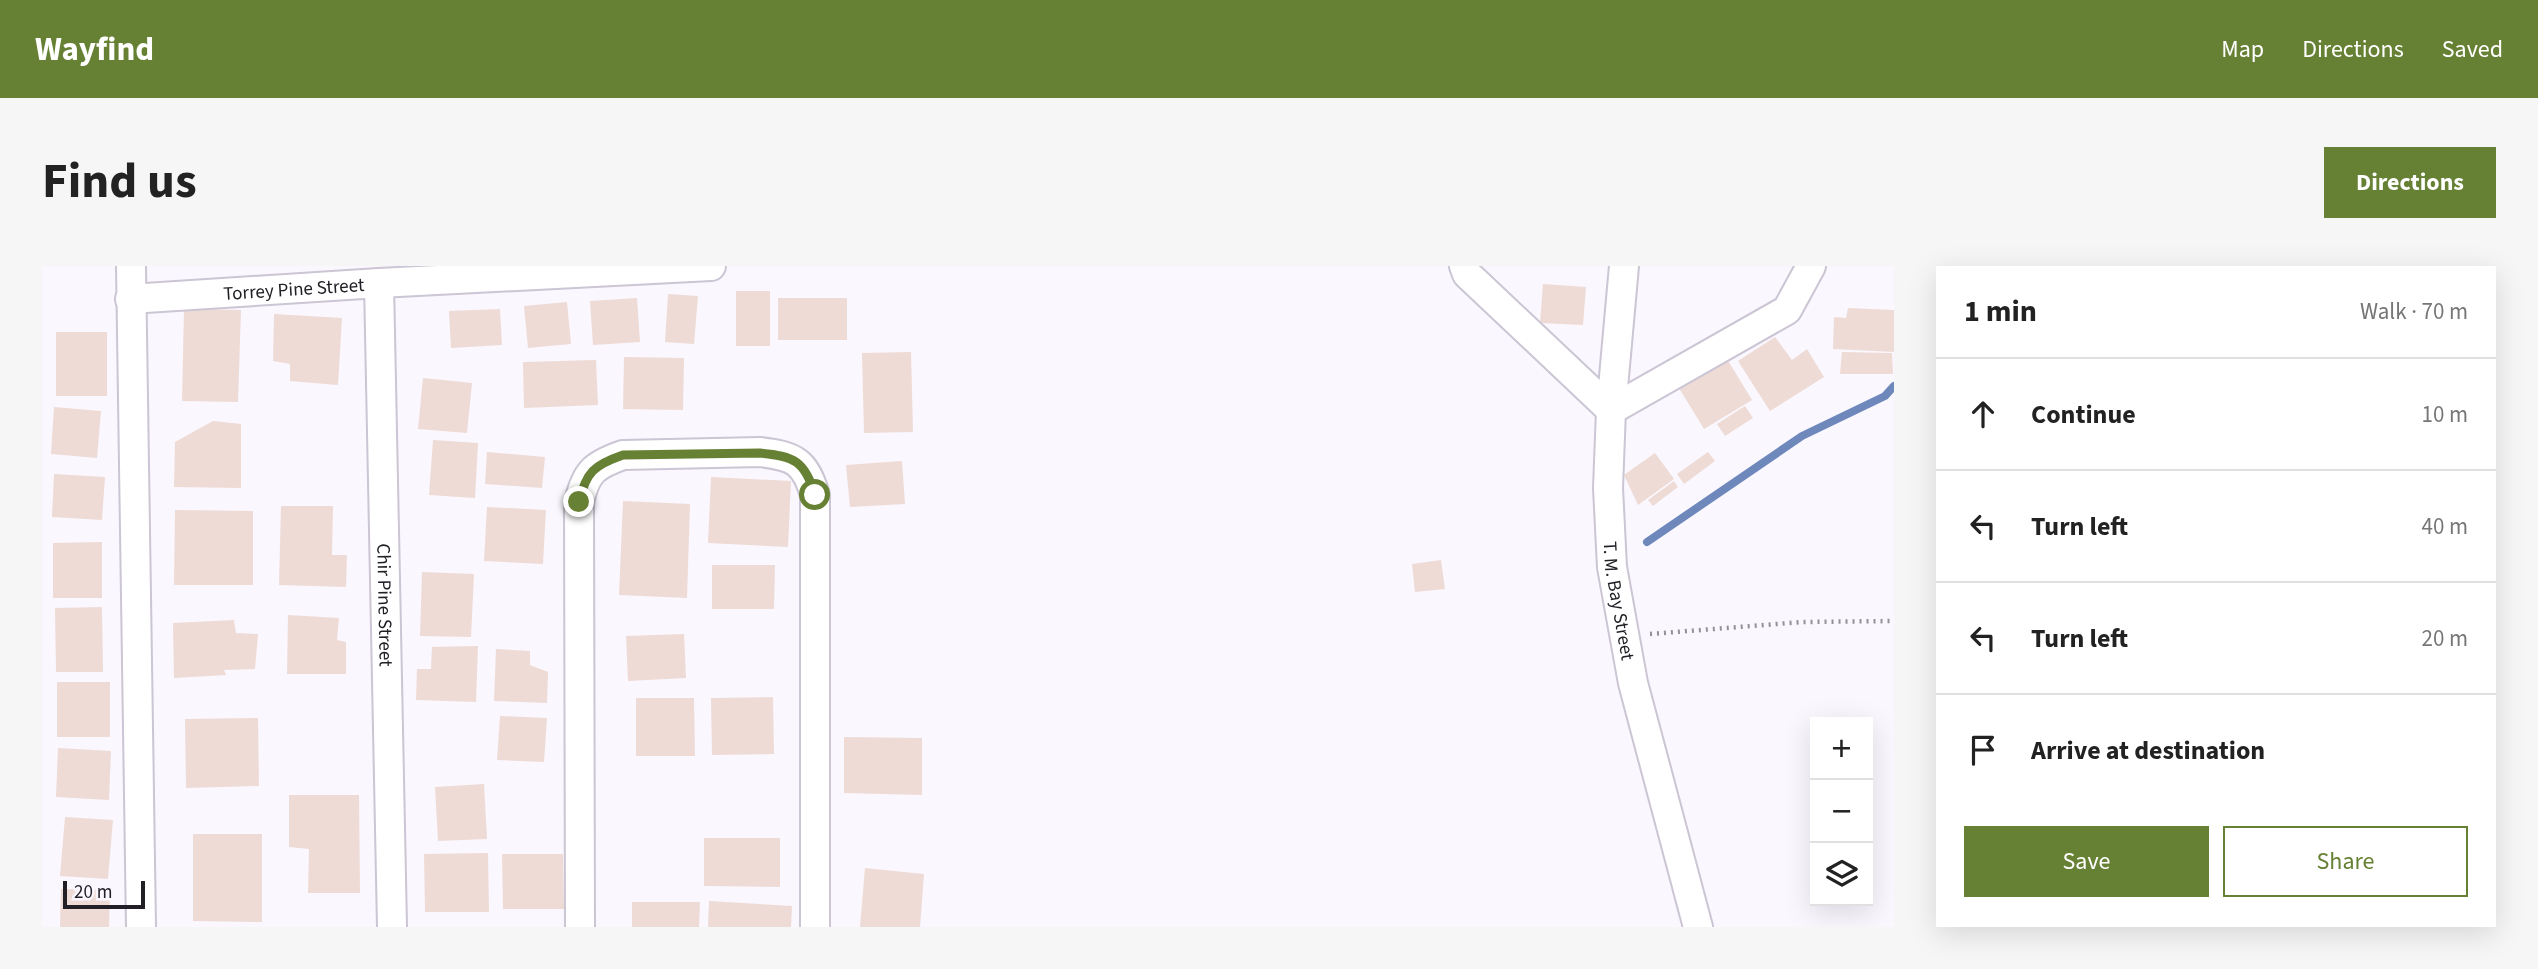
<!DOCTYPE html>
<meta charset="utf-8">
<style>
:root{--surface:#fff;--page:#f6f6f6;--text:#222;--muted:#767676;--line:#e0e0e0;--accent:#678134}
body{margin:0;font-family:"Source Sans 3",sans-serif;background:var(--page);color:var(--text)}
.controls{position:absolute;right:21px;bottom:21px;display:grid;overflow:hidden;border-radius:0px;box-shadow:0 7px 28px #0002}
.controls button{width:63px;height:63px;display:grid;place-items:center;padding:0;border:0;border-bottom:2px solid var(--line);background:var(--surface);color:var(--text);font:35px sans-serif}
.scale{position:absolute;left:21px;bottom:18px;width:82px;box-sizing:border-box;padding-left:7px;border:4px solid #222026;border-top:0;font-size:19px;line-height:24px;white-space:nowrap;color:#222026;-webkit-text-stroke:5px #faf7fe;paint-order:stroke}
.stop{position:absolute;width:21px;height:21px;margin:-16px;border:5px solid #678134;border-radius:50%;background:#fff}
.stop.end{background:#678134;border-color:#fff;box-shadow:0 2px 7px #0008}
.list{margin:0;padding:0;list-style:none}
h2{display:flex;justify-content:space-between;align-items:center;height:91px;margin:0;padding:0 28px;font-size:30px}
h2 small{font-size:23px;font-weight:400;color:var(--muted)}
.list li{display:grid;grid-template-columns:46px 1fr auto;gap:21px;align-items:center;box-sizing:border-box;height:112px;padding:0 28px;border-top:2px solid var(--line)}
.list b{display:block;font-size:26px;white-space:nowrap}
.list em{font-size:23px;font-style:normal;color:var(--muted)}
.actions{display:flex;gap:14px;padding:21px 28px}
.actions a{flex:1;padding:16px 0;border:2px solid var(--accent);border-radius:0px;text-align:center;font-size:24px;color:var(--accent)}
.actions .main{background:var(--accent);color:#fff}
.icon{flex:none;width:38px;height:38px;fill:none;stroke:currentColor;stroke-width:2;stroke-linecap:round;stroke-linejoin:round}
.map{position:relative;flex:none;width:1852px;height:661px;overflow:hidden;border-radius:0px}
header{display:flex;align-items:center;gap:42px;box-sizing:border-box;height:98px;padding:0 35px;background:var(--accent);color:#fff}
header strong{font-size:33px}
nav{display:flex;gap:38px;margin-inline-start:auto;font-size:24px}
.intro{display:flex;align-items:center;justify-content:space-between;box-sizing:border-box;height:168px;padding:0 42px}
h1{margin:0;font-size:49px}
.button{padding:18px 32px;border-radius:0px;background:var(--accent);color:#fff;font-size:24px;font-weight:700}
main{display:flex;gap:42px;padding:0 42px}
aside{flex:1;background:var(--surface);border-radius:0px;box-shadow:0 7px 28px #0002}
.map>svg:first-child{display:block}
.lines{fill:none;stroke-linecap:round;stroke-linejoin:round}
.stream{stroke:#6e88bc;stroke-width:8}
.building{fill:#eedbd5}
.minor-casing{stroke:#cbc5d4;stroke-width:32}
.path{stroke:#939097;stroke-width:4.5;stroke-dasharray:2 5;stroke-linecap:butt}
.minor{stroke:#fff;stroke-width:28}
.route{stroke:#678134;stroke-width:9}
.labels{text-anchor:middle;stroke-width:5;stroke-linejoin:round;paint-order:stroke}
.street-label{font-size:19px;fill:#222026;stroke:#faf7fe}
</style>
<header>
<strong>Wayfind</strong>
<nav><a>Map</a><a>Directions</a><a>Saved</a></nav>
</header>
<div class="intro"><h1>Find us</h1><a class="button">Directions</a></div>
<main>
<div class="map">
<svg width="1852" height="661" viewBox="0 0 1852 661">
<rect width="100%" height="100%" fill="#faf7fe"/>
<g class="lines">
<!-- stream -->
<path class="stream" d="M1605,276L1760,170L1843,130L1852,120"/>
</g>
<!-- building -->
<g class="building">
<path d="M1501,18L1544,21L1541,59L1498,57Z"/>
<rect x="694" y="25" width="34" height="55"/>
<path d="M626,28L656,30L652,78L623,76Z"/>
<path d="M595,32L598,76L551,79L548,35Z"/>
<rect x="736" y="32" width="69" height="42"/>
<path d="M525,36L529,78L486,82L482,40Z"/>
<path d="M1806,42L1852,44V86L1791,83L1792,51L1804,52Z"/>
<path d="M142,43L199,44L196,136L140,135Z"/>
<path d="M458,43L460,79L409,82L407,45Z"/>
<path d="M232,48L300,52L296,119L248,115V98L231,95Z"/>
<rect x="14" y="66" width="51" height="64"/>
<path d="M1733,71L1750,94L1765,83L1782,111L1728,145L1696,95Z"/>
<path d="M869,86L871,166L822,167L820,87Z"/>
<path d="M1800,86L1850,87L1851,108H1798Z"/>
<path d="M582,91L642,92L641,144L581,143Z"/>
<path d="M1685,93L1710,134L1662,163L1637,122Z"/>
<path d="M554,94L556,139L482,142L481,96Z"/>
<path d="M381,112L430,117L425,167L376,163Z"/>
<path d="M1703,140L1711,152L1683,170L1675,158Z"/>
<path d="M12,141L59,145L55,192L9,188Z"/>
<path d="M171,155L199,158V222L132,221L133,176Z"/>
<path d="M391,174L436,177L433,232L387,229Z"/>
<path d="M445,186L503,191L500,222L443,218Z"/>
<path d="M1666,186L1673,195L1642,218L1635,208Z"/>
<path d="M1613,187L1632,213L1596,239L1582,209Z"/>
<path d="M860,195L863,238L808,241L804,199Z"/>
<path d="M12,208L63,211L60,254L10,251Z"/>
<path d="M669,211L749,215L746,281L666,277Z"/>
<path d="M1632,215L1636,221L1611,240L1606,234Z"/>
<path d="M581,235L648,238L645,332L577,329Z"/>
<path d="M239,240H291L290,289H305L304,321L237,319Z"/>
<path d="M445,241L504,244L501,298L442,295Z"/>
<path d="M133,244L211,245V319H132Z"/>
<path d="M60,276V332H11V277Z"/>
<path d="M1399,294L1403,323L1373,326L1370,298Z"/>
<path d="M670,299H733L732,343H670Z"/>
<path d="M380,306L432,308L429,371L378,370Z"/>
<path d="M60,341L61,406H14L13,342Z"/>
<path d="M246,349L297,352L295,374L304,376V408H245Z"/>
<path d="M192,354L194,367L216,368L213,403L182,404L184,409L132,412L131,357Z"/>
<path d="M642,368L644,412L586,415L584,370Z"/>
<path d="M436,380L434,436L374,434L375,403H389L390,381Z"/>
<path d="M454,383L488,385V399L506,406L505,437L452,435Z"/>
<rect x="15" y="416" width="53" height="55"/>
<path d="M731,431L732,488L670,489L669,432Z"/>
<path d="M594,432H652L653,490H594Z"/>
<path d="M458,450L505,452L502,496L455,494Z"/>
<path d="M216,452L217,520L144,522L143,453Z"/>
<path d="M802,471L880,472V529L802,527Z"/>
<path d="M16,482L69,485L67,534L14,531Z"/>
<path d="M442,518L445,573L396,575L393,521Z"/>
<path d="M247,529H317L318,627H266L267,583L247,581Z"/>
<path d="M23,551L71,554L66,613L18,610Z"/>
<path d="M151,568H220V656L151,655Z"/>
<path d="M662,572H738V621L662,620Z"/>
<path d="M446,587L447,646H383L382,588Z"/>
<path d="M460,588H521L522,643H461Z"/>
<path d="M823,602L882,608L878,661H818Z"/>
<path d="M19,623L68,624L67,661H18Z"/>
<path d="M667,635L750,640L749,661H666Z"/>
<path d="M590,636H658L657,661H590Z"/>
</g>
<g class="lines">
<!-- minor casing -->
<g class="minor-casing">
<g id="minor">
<path d="M89,0L99,661"/>
<path d="M1422,0L1425,8L1569,144L1745,44L1769,0"/>
<path id="s1" d="M1582,0L1569,144L1566,222L1570,301L1591,417L1656,661"/>
<path id="s2" d="M337,17L350,661"/>
<path id="s3" d="M88,33L337,17L669,0"/>
<path d="M538,661L537,236C544,206 552,199 581,189L718,186C752,190 763,195 773,229V661"/>
</g>
</g>
<!-- path -->
<path class="path" d="M1608,368L1760,356L1852,355"/>
<!-- minor -->
<use href="#minor" class="minor"/>
</g>
<g class="lines">
<!-- route -->
<path class="route" d="M537,236C544,206 552,199 581,189L718,187C752,190 763,195 773,229"/>
</g>
<g class="labels">
<!-- street labels -->
<g class="street-label">
<text dy="7" stroke="none"><textPath href="#s3" startOffset="164">Torrey Pine Street</textPath></text>
<text dy="7" stroke="none"><textPath href="#s1" startOffset="336">T. M. Bay Street</textPath></text>
<text dy="7" stroke="none"><textPath href="#s2" startOffset="322">Chir Pine Street</textPath></text>
</g>
</g>
</svg>
<div class="controls">
<button>+</button>
<button>−</button>
<button><svg class="icon" aria-label="layers" viewBox="0 0 24 24"><path d="M12 4l9 5-9 5-9-5zM3 14l9 5 9-5"/></svg></button>
</div>
<div class="scale">20 m</div>
<div class="stop" style="left:773px;top:229px"></div>
<div class="stop end" style="left:537px;top:236px"></div>
</div>
<aside>
<h2>1 min<small>Walk · 70 m</small></h2>
<ul class="list">
<li><svg class="icon" aria-label="ahead" viewBox="0 0 24 24"><path d="M12 20V5M6 11l6-6 6 6"/></svg><div><b>Continue</b></div><em>10 m</em></li>
<li><svg class="icon" aria-label="left" viewBox="0 0 24 24"><path d="M17 20v-9H6M10 6l-5 5 5 5"/></svg><div><b>Turn left</b></div><em>40 m</em></li>
<li><svg class="icon" aria-label="left" viewBox="0 0 24 24"><path d="M17 20v-9H6M10 6l-5 5 5 5"/></svg><div><b>Turn left</b></div><em>20 m</em></li>
<li><svg class="icon" aria-label="arrive" viewBox="0 0 24 24"><path d="M6 21V4h12l-3 4 3 4H6"/></svg><div><b>Arrive at destination</b></div></li>
</ul>
<div class="actions"><a class="main">Save</a><a>Share</a></div>
</aside>
</main>
